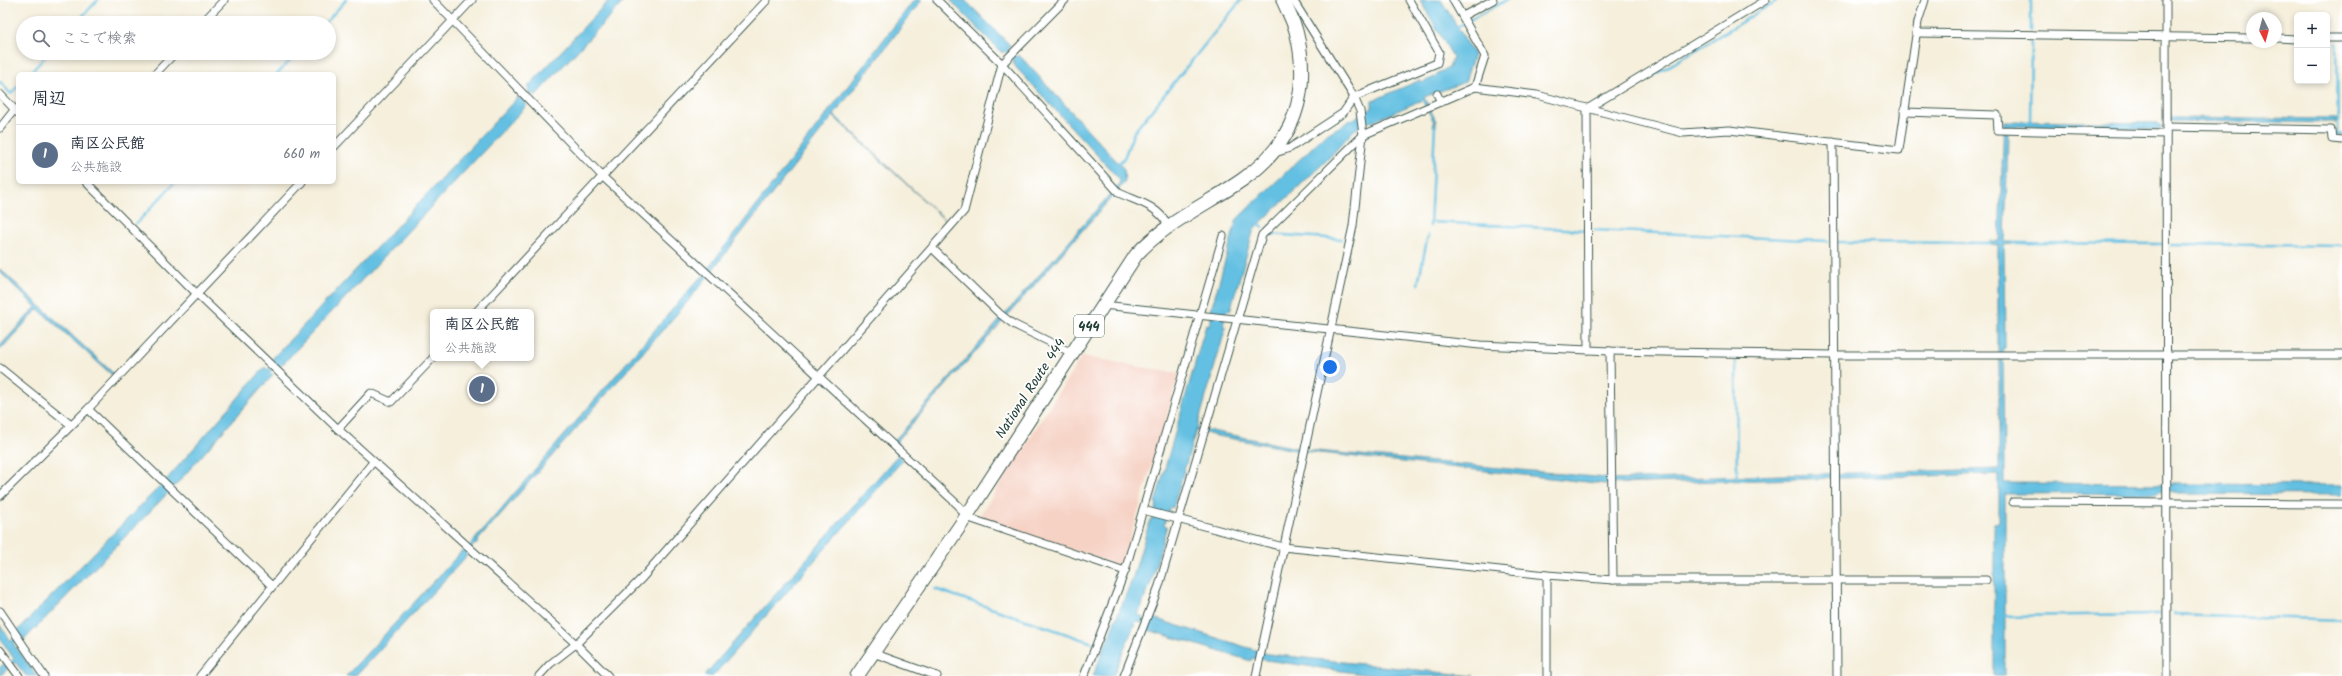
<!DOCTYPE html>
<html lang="ja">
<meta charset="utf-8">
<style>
:root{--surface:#fff;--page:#f6f6f7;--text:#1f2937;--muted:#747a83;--line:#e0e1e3;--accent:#b5179e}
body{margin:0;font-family:Kalam,"Klee One",sans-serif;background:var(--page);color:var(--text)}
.controls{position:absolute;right:12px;top:12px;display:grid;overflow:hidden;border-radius:6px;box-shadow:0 2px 6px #0003}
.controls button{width:36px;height:36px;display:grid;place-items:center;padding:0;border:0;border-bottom:1px solid var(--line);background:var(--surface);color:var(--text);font:20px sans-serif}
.compass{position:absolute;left:2246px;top:12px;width:36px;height:36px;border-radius:50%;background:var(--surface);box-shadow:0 2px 6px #0003;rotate:174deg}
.you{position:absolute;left:1330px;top:367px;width:14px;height:14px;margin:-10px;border:3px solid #fff;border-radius:50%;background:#1a73e8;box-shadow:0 0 0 6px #1a73e833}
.badge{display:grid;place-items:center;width:26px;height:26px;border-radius:50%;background:var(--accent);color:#fff;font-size:13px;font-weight:700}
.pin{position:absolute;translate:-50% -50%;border:2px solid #fff;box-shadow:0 1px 4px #0006}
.popup{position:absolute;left:430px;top:309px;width:104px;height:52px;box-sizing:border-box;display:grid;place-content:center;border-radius:6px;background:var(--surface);filter:drop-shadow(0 1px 3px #0005);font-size:13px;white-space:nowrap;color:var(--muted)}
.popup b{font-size:15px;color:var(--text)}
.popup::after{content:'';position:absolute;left:50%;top:100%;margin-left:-8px;border:8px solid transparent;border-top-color:var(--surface)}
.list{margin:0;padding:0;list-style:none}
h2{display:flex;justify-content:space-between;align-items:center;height:52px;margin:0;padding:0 16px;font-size:17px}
h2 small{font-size:13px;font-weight:400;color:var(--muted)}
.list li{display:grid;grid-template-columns:26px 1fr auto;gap:12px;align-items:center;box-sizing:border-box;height:60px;padding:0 16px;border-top:1px solid var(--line)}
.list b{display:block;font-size:15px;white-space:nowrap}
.list p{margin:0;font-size:13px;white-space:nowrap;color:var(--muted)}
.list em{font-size:13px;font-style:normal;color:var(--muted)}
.icon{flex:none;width:22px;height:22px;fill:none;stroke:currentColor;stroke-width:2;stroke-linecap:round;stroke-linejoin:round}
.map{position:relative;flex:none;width:2342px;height:676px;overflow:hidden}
.search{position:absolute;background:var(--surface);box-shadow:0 2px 6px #0003;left:16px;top:16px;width:320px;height:44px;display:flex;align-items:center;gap:10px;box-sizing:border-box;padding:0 14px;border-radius:22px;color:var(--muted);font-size:15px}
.panel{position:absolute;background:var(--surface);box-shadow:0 2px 6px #0003;left:16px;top:72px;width:320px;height:112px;border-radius:6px}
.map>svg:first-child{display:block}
.built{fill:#f6d2c4}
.water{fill:#64c0e2;stroke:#427e8b}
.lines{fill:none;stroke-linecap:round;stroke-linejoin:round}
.stream{stroke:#64c0e2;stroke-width:2.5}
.street-casing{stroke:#3f584d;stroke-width:9}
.highway-casing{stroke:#3f584d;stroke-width:15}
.street{stroke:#fff;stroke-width:7}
.highway{stroke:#fff;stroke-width:13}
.labels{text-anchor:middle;stroke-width:3.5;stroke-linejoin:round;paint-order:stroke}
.shield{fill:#fff;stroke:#627771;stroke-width:1}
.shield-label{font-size:13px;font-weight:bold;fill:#1f3d34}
.street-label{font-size:14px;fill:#1f3d34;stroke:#fff}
</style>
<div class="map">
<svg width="2342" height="676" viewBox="0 0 2342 676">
<rect width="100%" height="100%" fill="#fff"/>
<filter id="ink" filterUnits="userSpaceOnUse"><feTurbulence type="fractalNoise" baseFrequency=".025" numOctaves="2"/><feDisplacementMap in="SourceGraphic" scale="8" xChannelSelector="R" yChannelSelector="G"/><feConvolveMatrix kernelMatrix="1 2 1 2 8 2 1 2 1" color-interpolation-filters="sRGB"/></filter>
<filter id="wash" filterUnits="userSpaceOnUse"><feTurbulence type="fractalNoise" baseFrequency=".012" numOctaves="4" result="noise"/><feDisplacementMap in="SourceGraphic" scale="16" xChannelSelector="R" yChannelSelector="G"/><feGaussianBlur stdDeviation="0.9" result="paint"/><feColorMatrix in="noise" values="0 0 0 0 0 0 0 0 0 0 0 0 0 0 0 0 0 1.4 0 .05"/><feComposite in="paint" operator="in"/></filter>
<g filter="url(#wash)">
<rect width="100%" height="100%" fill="#f5efdc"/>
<!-- built -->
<path class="built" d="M1082,356L1179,374L1122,566L977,520Z"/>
<!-- water -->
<g class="water">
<path d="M609,0H625L535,96L532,93L524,102L527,105L280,367L277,364L270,372L273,375L174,487L172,485L167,490L169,492L24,640L21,637L13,643L37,676H26L15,662L0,676V667L4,664L6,666L14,659L0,638V625L11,641L19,634L17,631L161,485L163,487L168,482L166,480L265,367L268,370L275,362L272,359L518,97L521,99L529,90L527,88Z"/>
<path d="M914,0H922L834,115L946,221L833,116L689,300L479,539L476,545L475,544L466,554L467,555L463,560L355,676H346L462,551L464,552L696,282L708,272L709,267Z"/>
<path d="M950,0H965L1011,46L1008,49L1017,57L1019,55L1124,169L1125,182L897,441L902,461L713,676H704L896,457L898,458L894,441L1119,184L1120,180L1012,63L1014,61L1005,51L1002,53Z"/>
<path d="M1420,0H1441L1474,54L1465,82L1424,97L1436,121V127L1433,126L1434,122L1422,100L1372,122L1370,121L1354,130L1328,159L1254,229L1230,311L1227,310L1223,326L1226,327L1197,428L1307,450L1606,478V480L1999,469V364H2000L1998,348V245L1991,244L1990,241H1999L2004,121L2159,123L2162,127L2159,129L2006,126V133H2008L2005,242H2013V244L2004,245L2005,348H2003L2004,483L2342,485V495L2177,494C2172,491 2162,488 2155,493L2005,494V676H1994V523L1999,522V474L1605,484L1301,451L1212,435L1196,430L1173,508L1170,507L1164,525L1167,526L1151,582L1138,615L1144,617L1142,623L1136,621L1113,676H1093L1133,577L1150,520H1152L1157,504L1155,503L1206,325L1209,326L1213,311L1211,310L1237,219L1325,135L1372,108V101L1420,80L1421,83L1437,76V73L1449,68L1453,57Z"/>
<path d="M2169,117L2336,119V123L2170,121Z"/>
<path d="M0,269L113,373L112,375L38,309L0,350V346L36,307L0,272Z"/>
<path d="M1153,618L1268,654L1474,676H1376L1252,658L1251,661L1148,630Z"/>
</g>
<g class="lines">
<!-- stream -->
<g class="stream">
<path d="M76,23L98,0"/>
<path d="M325,23L346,0"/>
<path d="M1455,28L1507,0"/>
<path d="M2031,31V0"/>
<path d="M2337,43L2338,134H2342"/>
<path d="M29,74L49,53"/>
<path d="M277,74L297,53"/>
<path d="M0,82L11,94L18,86"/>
<path d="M1610,102L1778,0"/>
<path d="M2030,124L2031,39"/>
<path d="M1117,165L1124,158L1134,132L1241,0"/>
<path d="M1431,222L1584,230"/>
<path d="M1259,223L1263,227"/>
<path d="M136,224L175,182"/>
<path d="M1430,226L1435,125"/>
<path d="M1594,230L1828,241"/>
<path d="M1269,234L1342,239"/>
<path d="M1838,242L1992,243"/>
<path d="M2011,243L2161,244"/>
<path d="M2171,244L2342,246"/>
<path d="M1418,284L1428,235"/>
<path d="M1736,362L1737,478"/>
<path d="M935,589L1093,643"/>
<path d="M2173,614L2342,620"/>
<path d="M2003,616L2160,614"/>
<path d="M1099,645L1106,647"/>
</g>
</g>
</g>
<g filter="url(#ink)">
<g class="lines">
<!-- street casing -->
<g class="street-casing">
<g id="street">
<path d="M433,0L603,177L959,506L966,517L1125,571"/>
<path d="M937,0L1002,64L1119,193C1138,202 1157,205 1168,225"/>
<path d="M1453,0L1485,56L1475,87"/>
<path d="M2166,0L2167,676"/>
<path d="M1463,16L1493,0"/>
<path d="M202,23L224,0"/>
<path d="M1916,33L2252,38"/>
<path d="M2276,38L2297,39"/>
<path d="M2327,38H2342"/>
<path d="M155,74L175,53"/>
<path d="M0,94L18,113"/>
<path d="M1437,94L1441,102"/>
<path d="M1587,109L1588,350"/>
<path d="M1587,109L1766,0"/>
<path d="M1904,112L1997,115L1998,130L2166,134"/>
<path d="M2166,127L2331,130L2332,139L2342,140"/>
<path d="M0,128L15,109"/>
<path d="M1833,142L1837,676"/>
<path d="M334,147L472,0"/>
<path d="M1275,153L1290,148L1343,113L1354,97L1437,63L1439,52L1409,0"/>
<path d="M86,182L197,294L338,429L576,644L608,676"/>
<path d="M932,248L1000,314L1013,324L1072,353"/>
<path d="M1103,305L1480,345L1610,351L1834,355H2342"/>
<path d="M476,312L767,0"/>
<path d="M1610,351L1613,580"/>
<path d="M0,368L71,425"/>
<path d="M88,409L272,586"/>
<path d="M338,429L371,393L391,402L433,358"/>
<path d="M0,496L88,409L302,182"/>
<path d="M2013,502L2342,504"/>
<path d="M1143,510L1283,547L1547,575L1613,580H1986"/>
<path d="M0,611L44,676"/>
<path d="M0,650L19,676"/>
<path d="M873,653L937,676"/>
<path d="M200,676L373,462"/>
<path d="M539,676L550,664L576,644L642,578L964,211L1002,64L1065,0"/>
<path d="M1084,676L1125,571L1223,236"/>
<path d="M1124,676L1159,586L1262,235L1363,135L1475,87L1537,95L1683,133L1729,130L1899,150L1918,22L1925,0"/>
<path d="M1256,676L1353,226L1363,135L1360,111L1354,97L1293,0"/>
<path d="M1547,676V575"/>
</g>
</g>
<!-- highway casing -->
<g class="highway-casing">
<path id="highway" d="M857,676L966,517L1136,255C1166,222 1206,205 1242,180C1294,144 1312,92 1296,31C1293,20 1287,10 1283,0"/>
</g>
<!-- street -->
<use href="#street" class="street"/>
<!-- highway -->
<use href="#highway" class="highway"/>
</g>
</g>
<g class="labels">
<!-- shield labels -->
<rect class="shield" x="1074" y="315" width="30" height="22" rx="3"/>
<g class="shield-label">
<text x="1089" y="331">444</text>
</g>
<!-- street labels -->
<g class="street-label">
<text transform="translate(1030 388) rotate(-57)" y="5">National Route 444</text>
</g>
</g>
</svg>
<div class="controls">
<button>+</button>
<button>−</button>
</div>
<svg class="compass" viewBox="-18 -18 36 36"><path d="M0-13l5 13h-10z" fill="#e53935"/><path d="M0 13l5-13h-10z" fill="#747a83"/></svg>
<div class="you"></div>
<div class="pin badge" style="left:482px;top:389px;background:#5c6f8a">1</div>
<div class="popup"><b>南区公民館</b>公共施設</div>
<div class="search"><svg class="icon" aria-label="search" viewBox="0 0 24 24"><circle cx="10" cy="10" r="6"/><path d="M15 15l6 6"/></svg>ここで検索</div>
<section class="panel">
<h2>周辺<small></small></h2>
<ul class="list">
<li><span class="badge" style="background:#5c6f8a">1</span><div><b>南区公民館</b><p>公共施設</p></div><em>660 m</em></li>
</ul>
</section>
</div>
